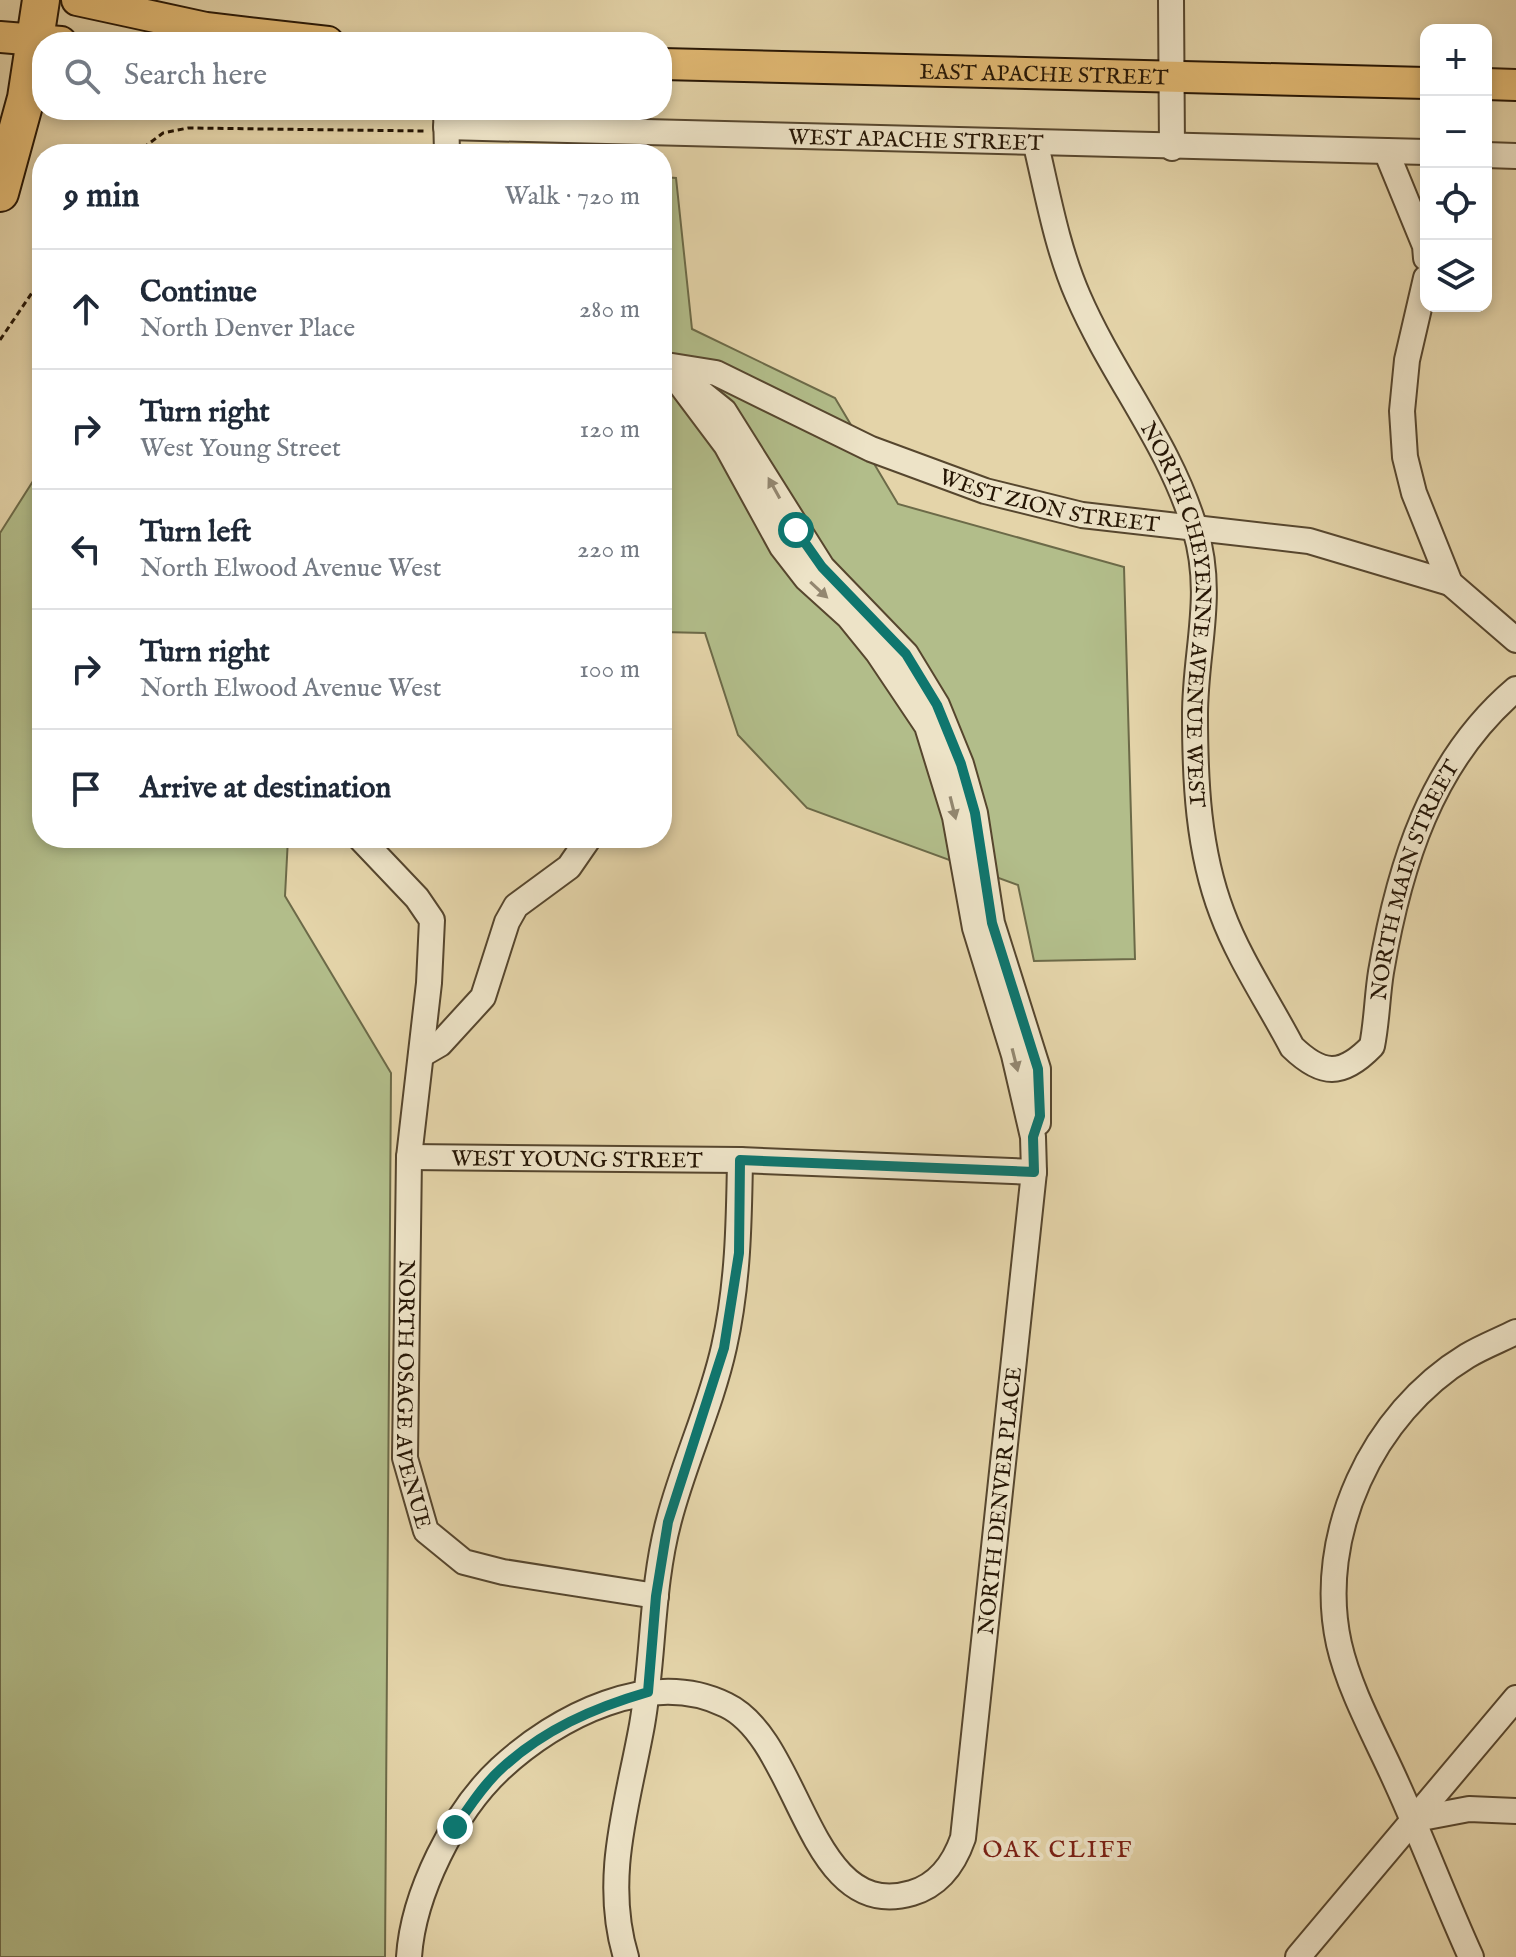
<!DOCTYPE html>
<meta charset="utf-8">
<style>
:root{--surface:#fff;--page:#f2f2f3;--text:#1f2937;--muted:#747a83;--line:#e0e1e3}
body{margin:0;font-family:"IM FELL English",serif;background:var(--page);color:var(--text)}
.controls{position:absolute;right:24px;top:24px;display:grid;overflow:hidden;border-radius:16px;box-shadow:0 4px 12px #0003}
.controls button{width:72px;height:72px;display:grid;place-items:center;padding:0;border:0;border-bottom:2px solid var(--line);background:var(--surface);color:var(--text);font:40px sans-serif}
.stop{position:absolute;width:24px;height:24px;margin:-18px;border:6px solid #0f766e;border-radius:50%;background:#fff}
.stop.end{background:#0f766e;border-color:#fff;box-shadow:0 2px 8px #0008}
.list{margin:0;padding:0;list-style:none}
h2{display:flex;justify-content:space-between;align-items:center;height:104px;margin:0;padding:0 32px;font-size:34px}
h2 small{font-size:26px;font-weight:400;color:var(--muted)}
.list li{display:grid;grid-template-columns:52px 1fr auto;gap:24px;align-items:center;box-sizing:border-box;height:120px;padding:0 32px;border-top:2px solid var(--line)}
.list b{display:block;font-size:30px;white-space:nowrap}
.list p{margin:0;font-size:26px;white-space:nowrap;color:var(--muted)}
.list em{font-size:26px;font-style:normal;color:var(--muted)}
.icon{flex:none;width:44px;height:44px;fill:none;stroke:currentColor;stroke-width:2;stroke-linecap:round;stroke-linejoin:round}
.map{position:relative;flex:none;width:1516px;height:1957px;overflow:hidden}
.search{position:absolute;background:var(--surface);box-shadow:0 4px 12px #0003;left:32px;top:32px;width:640px;height:88px;display:flex;align-items:center;gap:20px;box-sizing:border-box;padding:0 28px;border-radius:32px;color:var(--muted);font-size:30px}
.panel{position:absolute;background:var(--surface);box-shadow:0 4px 12px #0003;left:32px;top:144px;width:640px;height:704px;border-radius:32px}
.map>svg:first-child{display:block}
.green{fill:#b2bd8a;stroke:#6c6a48;stroke-width:2}
.lines{fill:none;stroke-linecap:round;stroke-linejoin:round}
.minor-casing{stroke:#56462e;stroke-width:28}
.major-casing{stroke:#261605;stroke-width:34}
.highway-casing{stroke:#261605;stroke-width:40}
.path{stroke:#261605;stroke-width:3;stroke-dasharray:6 4;stroke-linecap:butt}
.minor{stroke:#ede3c7;stroke-width:24}
.major{stroke:#e2ba74;stroke-width:30}
.highway{stroke:#e2ba74;stroke-width:36}
.oneway{fill:#938770}
.route{stroke:#0f766e;stroke-width:10}
.labels{text-anchor:middle;stroke-width:8;stroke-linejoin:round;paint-order:stroke}
.street-label{font-size:22px;fill:#261605;stroke:#ede3c7}
.neighbourhood-label{font-size:24px;letter-spacing:2px;fill:#7a1f14;stroke:#ede3c7}
</style>
<div class="map">
<svg width="1516" height="1957" viewBox="0 0 1516 1957">
<rect width="100%" height="100%" fill="#e4d4a9"/>
<filter id="stains"><feTurbulence type="fractalNoise" baseFrequency=".0025" numOctaves="4"/><feColorMatrix values="0 0 0 0 .2 0 0 0 0 .09 0 0 0 0 .02 0 0 0 .5 -.17"/></filter>
<radialGradient id="worn" r=".72"><stop offset=".6" stop-color="#630" stop-opacity="0"/><stop offset="1" stop-color="#630" stop-opacity=".3"/></radialGradient>
<!-- green -->
<g class="green">
<path d="M662,177L676,178L692,329L835,398L898,504L1124,567L1135,959L1034,961L1018,885L807,808L738,735L705,633L662,632Z"/>
<path d="M42,467V838H288L285,896L391,1073L385,1957H0V533Z"/>
</g>
<g class="lines">
<!-- minor casing -->
<g class="minor-casing">
<g id="minor">
<path d="M1171,0L1172,148"/>
<path d="M446,110L447,154"/>
<path id="s1" d="M446,127L1426,152"/>
<path id="s2" d="M1036,145C1048,196 1057,248 1078,296C1113,377 1170,444 1195,529C1215,595 1195,650 1195,715C1195,781 1198,850 1222,913C1239,959 1269,1003 1292,1047C1322,1076 1342,1077 1372,1046C1377,1021 1377,997 1381,972C1399,866 1431,761 1516,689"/>
<path d="M1386,151L1425,246L1426,258"/>
<path d="M1486,155L1516,156"/>
<path d="M1426,278L1407,360L1402,411L1405,457L1414,493L1450,583L1516,640"/>
<path id="s3" d="M666,365L716,373L871,449L985,491L1082,515L1309,541L1450,583"/>
<path d="M693,386L724,411L822,567L906,654L937,705L961,764L975,813L992,923L1038,1069V1123"/>
<path id="s4" d="M360,838L417,898L432,920L429,983L409,1157L405,1458L426,1531L464,1562L503,1572L656,1596"/>
<path d="M421,1055L440,1044L483,997L507,922L516,906L569,867L589,838"/>
<path id="s5" d="M409,1157L740,1160L1034,1172"/>
<path d="M1411,1820L1469,1809L1516,1811"/>
<path id="s6" d="M409,1957C413,1894 454,1812 500,1769C557,1716 651,1668 726,1705C802,1741 807,1924 912,1893C939,1885 954,1864 963,1838L1034,1172L1033,1137L1014,1055L975,928L955,817L927,726L878,653L848,616L806,578L782,547L726,445L666,365"/>
<path d="M626,1957C602,1878 628,1803 642,1725C654,1657 651,1587 669,1520C684,1462 711,1406 724,1347C738,1285 739,1223 740,1160"/>
<path d="M1298,1957L1516,1698"/>
<path d="M1471,1957C1445,1900 1423,1841 1397,1784C1377,1739 1350,1692 1339,1644C1315,1535 1373,1413 1467,1356C1482,1347 1500,1340 1516,1332"/>
</g>
</g>
<!-- major casing -->
<g class="major-casing">
<g id="major">
<path d="M77,0L206,28L328,42"/>
<path d="M0,37L61,42"/>
<path id="s7" d="M662,64L1426,83"/>
<path d="M1486,84L1516,85"/>
</g>
</g>
<!-- highway casing -->
<g class="highway-casing">
<path id="highway" d="M0,193L26,98L41,0"/>
</g>
<!-- path -->
<g class="path">
<path d="M135,154L163,133L188,128L426,131"/>
<path d="M0,340L42,278"/>
</g>
<!-- minor -->
<use href="#minor" class="minor"/>
<!-- major -->
<use href="#major" class="major"/>
<!-- highway -->
<use href="#highway" class="highway"/>
</g>
<!-- one-way arrows -->
<defs><path id="oneway-solid" d="M-6-.8H1V-3.2L6.5 0L1 3.2V.8H-6Z" transform="scale(2)"/></defs>
<g class="oneway">
<use href="#oneway-solid" transform="translate(774 488) rotate(-119)"/>
<use href="#oneway-solid" transform="translate(819 590) rotate(43)"/>
<use href="#oneway-solid" transform="translate(953 808) rotate(76)"/>
<use href="#oneway-solid" transform="translate(1015 1060) rotate(76)"/>
</g>
<g class="lines">
<!-- route -->
<path class="route" d="M455,1827C469,1808 483,1785 501,1769C543,1730 593,1708 648,1692L656,1596L668,1522L724,1348L739,1253L740,1160L1034,1172L1033,1137L1040,1116L1038,1069L992,923L975,813L961,764L937,705L906,654L822,567L796,530"/>
</g>
<g class="labels">
<!-- street labels -->
<g class="street-label">
<text dy="8" stroke="none"><textPath href="#s7" startOffset="382">EAST APACHE STREET</textPath></text>
<text dy="8" stroke="none"><textPath href="#s1" startOffset="470">WEST APACHE STREET</textPath></text>
<text dy="8" stroke="none"><textPath href="#s3" startOffset="410">WEST ZION STREET</textPath></text>
<text dy="8" stroke="none"><textPath href="#s2" startOffset="500">NORTH CHEYENNE AVENUE WEST</textPath></text>
<text dy="8" stroke="none"><textPath href="#s2" startOffset="1224">NORTH MAIN STREET</textPath></text>
<text dy="8" stroke="none"><textPath href="#s5" startOffset="168">WEST YOUNG STREET</textPath></text>
<text dy="8" stroke="none"><textPath href="#s4" startOffset="586">NORTH OSAGE AVENUE</textPath></text>
<text dy="8" stroke="none"><textPath href="#s6" startOffset="1164">NORTH DENVER PLACE</textPath></text>
</g>
<!-- neighbourhood labels -->
<g class="neighbourhood-label">
<text x="1058" y="1857">OAK CLIFF</text>
</g>
</g>
<rect width="100%" height="100%" filter="url(#stains)"/>
<rect width="100%" height="100%" fill="url(#worn)"/>
</svg>
<div class="controls">
<button>+</button>
<button>−</button>
<button><svg class="icon" aria-label="locate" viewBox="0 0 24 24"><circle cx="12" cy="12" r="6"/><path d="M12 2v4M12 18v4M2 12h4M18 12h4"/></svg></button>
<button><svg class="icon" aria-label="layers" viewBox="0 0 24 24"><path d="M12 4l9 5-9 5-9-5zM3 14l9 5 9-5"/></svg></button>
</div>
<div class="stop" style="left:796px;top:530px"></div>
<div class="stop end" style="left:455px;top:1827px"></div>
<div class="search"><svg class="icon" aria-label="search" viewBox="0 0 24 24"><circle cx="10" cy="10" r="6"/><path d="M15 15l6 6"/></svg>Search here</div>
<section class="panel">
<h2>9 min<small>Walk · 720 m</small></h2>
<ul class="list">
<li><svg class="icon" aria-label="ahead" viewBox="0 0 24 24"><path d="M12 20V5M6 11l6-6 6 6"/></svg><div><b>Continue</b><p>North Denver Place</p></div><em>280 m</em></li>
<li><svg class="icon" aria-label="right" viewBox="0 0 24 24"><path d="M7 20v-9h11M14 6l5 5-5 5"/></svg><div><b>Turn right</b><p>West Young Street</p></div><em>120 m</em></li>
<li><svg class="icon" aria-label="left" viewBox="0 0 24 24"><path d="M17 20v-9H6M10 6l-5 5 5 5"/></svg><div><b>Turn left</b><p>North Elwood Avenue West</p></div><em>220 m</em></li>
<li><svg class="icon" aria-label="right" viewBox="0 0 24 24"><path d="M7 20v-9h11M14 6l5 5-5 5"/></svg><div><b>Turn right</b><p>North Elwood Avenue West</p></div><em>100 m</em></li>
<li><svg class="icon" aria-label="arrive" viewBox="0 0 24 24"><path d="M6 21V4h12l-3 4 3 4H6"/></svg><div><b>Arrive at destination</b></div></li>
</ul>
</section>
</div>
